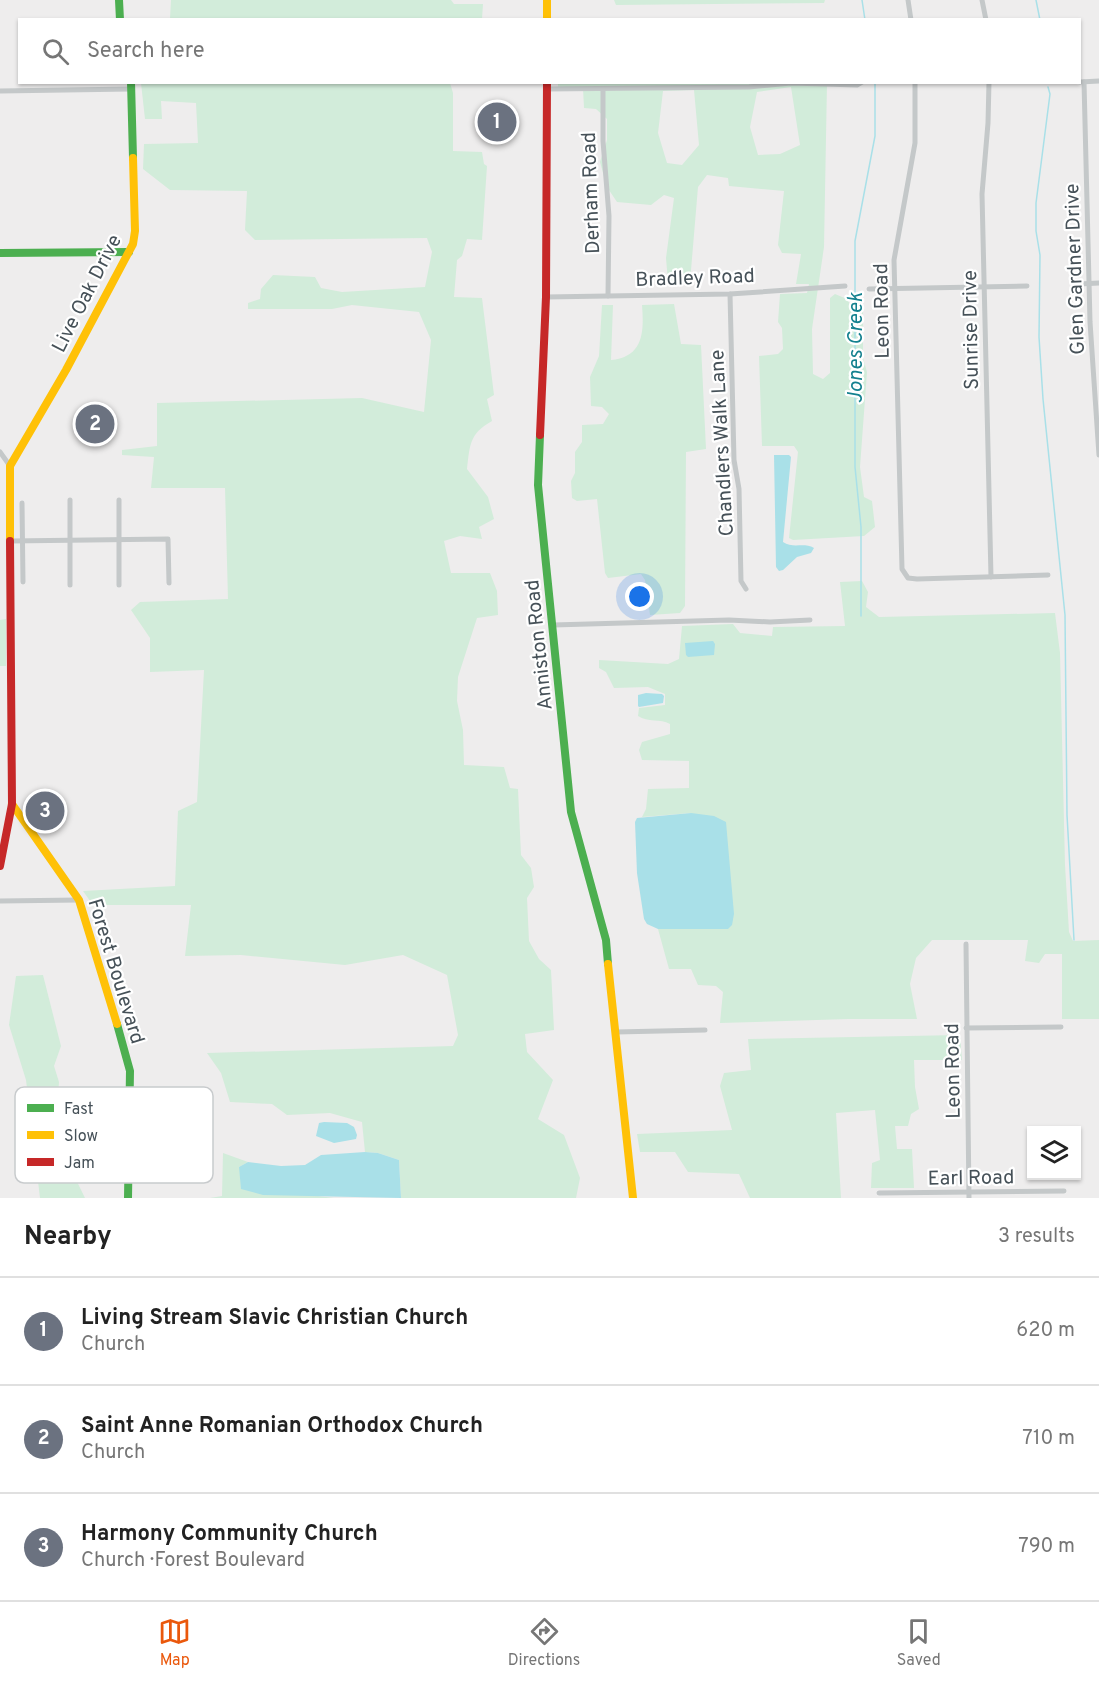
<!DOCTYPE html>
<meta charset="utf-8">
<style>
:root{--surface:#fff;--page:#f6f6f6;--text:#222;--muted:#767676;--line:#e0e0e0;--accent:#ea580c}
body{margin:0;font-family:Overpass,sans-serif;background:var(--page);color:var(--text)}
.controls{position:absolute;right:18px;bottom:18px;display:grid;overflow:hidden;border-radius:0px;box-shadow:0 2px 4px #0004}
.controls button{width:54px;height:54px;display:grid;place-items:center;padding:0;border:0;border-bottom:2px solid var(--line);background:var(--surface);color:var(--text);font:30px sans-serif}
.you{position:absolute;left:640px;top:597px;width:21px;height:21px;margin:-15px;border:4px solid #fff;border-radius:50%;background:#1a73e8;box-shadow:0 0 0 9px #1a73e833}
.badge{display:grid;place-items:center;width:39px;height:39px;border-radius:50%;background:var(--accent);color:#fff;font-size:20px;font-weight:700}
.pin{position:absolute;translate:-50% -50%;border:3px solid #fff;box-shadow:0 2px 6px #0006}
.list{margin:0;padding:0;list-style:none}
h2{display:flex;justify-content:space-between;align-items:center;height:78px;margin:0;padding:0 24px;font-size:26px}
h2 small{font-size:20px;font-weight:400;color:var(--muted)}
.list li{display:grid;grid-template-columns:39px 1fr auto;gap:18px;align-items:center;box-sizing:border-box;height:108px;padding:0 24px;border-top:2px solid var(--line)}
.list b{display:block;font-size:22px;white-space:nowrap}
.list p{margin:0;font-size:20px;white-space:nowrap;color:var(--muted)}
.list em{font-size:20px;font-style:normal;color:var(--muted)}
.icon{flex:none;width:33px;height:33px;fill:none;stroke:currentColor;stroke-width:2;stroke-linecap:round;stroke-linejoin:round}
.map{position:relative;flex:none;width:1099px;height:1198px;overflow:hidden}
.search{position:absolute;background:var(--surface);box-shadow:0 2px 4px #0004;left:18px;right:18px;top:18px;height:66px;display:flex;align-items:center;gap:15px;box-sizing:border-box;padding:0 21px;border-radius:0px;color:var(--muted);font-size:22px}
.sheet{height:402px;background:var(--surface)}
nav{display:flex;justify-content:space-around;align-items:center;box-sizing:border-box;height:84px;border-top:2px solid var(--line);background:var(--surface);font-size:16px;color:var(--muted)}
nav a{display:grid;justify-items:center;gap:3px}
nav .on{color:var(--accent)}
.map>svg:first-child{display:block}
.green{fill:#d2ecda;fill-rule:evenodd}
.water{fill:#a9e0e8}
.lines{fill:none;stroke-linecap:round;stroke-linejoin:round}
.stream{stroke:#a9e0e8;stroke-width:1.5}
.street{stroke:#c4c8c9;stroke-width:5}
.fast{stroke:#4caf50;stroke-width:8}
.slow{stroke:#ffc107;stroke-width:8}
.jam{stroke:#c62828;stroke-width:8}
.labels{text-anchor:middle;stroke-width:4.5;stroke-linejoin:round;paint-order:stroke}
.street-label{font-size:20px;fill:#465158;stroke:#fff}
.water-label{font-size:21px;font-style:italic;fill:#14818f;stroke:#fff}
.key{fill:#fff;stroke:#c8cbcd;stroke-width:1.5}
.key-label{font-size:16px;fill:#465158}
</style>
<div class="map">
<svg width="1099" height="1198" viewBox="0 0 1099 1198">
<rect width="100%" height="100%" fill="#eeeded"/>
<!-- green -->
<g class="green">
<path d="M171,0H451L454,4H483L482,19H170Z"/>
<path d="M614,0H825L824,3L616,5Z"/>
<path d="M141,83H450L453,93V151L482,152L484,164L487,166L482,240L467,239L462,256L457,260L454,297L482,298L494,395L487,399L492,421C469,434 470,445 467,469L488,497L494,519L479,527L482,539L460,536L444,541L451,573H490L497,591L498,615L477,618L458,677L457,701L463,730L464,765L504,767L510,788L518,789L521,855L531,868L534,887L527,898L529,941L539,959L551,970L554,1030L525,1034L527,1052L553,1080L538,1119L564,1135L580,1178L576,1198H401L399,1160L378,1153L365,1152L362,1122L330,1113L287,1115L272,1104L230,1102L221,1073L207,1053L453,1046L458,1035L447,975L403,955L345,965L241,955L185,956L191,905H93L83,891L175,886L178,811L197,802L204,670L150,672V638L131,610L140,602L228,599L225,488H151L154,457L122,455V450L157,446V403L362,398L424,412L431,340L419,312L352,305L332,309H248V303L260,299L261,289L273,275L315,277L321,288L342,292L425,287L432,252L427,238L255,240L245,230L247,191L170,190L143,169L144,144L198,143L196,103L161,101L162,119H145Z"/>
<path d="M558,83H827L824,247L812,329L813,374L823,379L830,373V298L835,294L847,299L852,308L863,310V358L867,372L860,467L864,497L872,501L875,527L864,536L793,540L789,538L798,452L794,446H762L759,356L778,354L783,349L782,328L778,322L780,294L807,293L809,284H796L801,254L782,253L778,245L784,191L729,186L728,178L707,175L698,187L690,282H668L666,258L674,198L664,195L651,205L617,202L607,187L600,162L607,140V119L596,109L584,108L583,88L558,89ZM791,87L800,145L780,154L758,155L750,127L757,92ZM694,90L699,145L682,165L667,163L658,133L663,91Z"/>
<path d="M674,304L681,344L701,345L706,449L686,452L685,606L680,613L650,615L645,580L641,574L608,578L605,573L597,499L577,501L572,498L571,481L575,473V452L582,442V425L603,424L609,414L602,407L591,406L590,377L599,356L602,305H613L611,360C644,357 644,331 642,305Z"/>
<path d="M862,581L868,592L866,607L879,617L1055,613L1060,653L1065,865L1069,932L1073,941L1099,940V1019H1062V954H1045L1039,963L1025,961L1028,940H932L916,958L910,984L917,1019H848L720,1023L723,992L716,986L698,985L691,969H669L658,929H728L691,813L642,817L646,809L648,789L689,788V761L642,760L639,750L642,742L670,734V724C660,718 648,723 638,716L639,708L665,705V694L648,687L614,688L606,672L599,668V660L668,664L679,659L682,626L733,624L740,633L772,636L773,627L845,626L840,582Z"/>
<path d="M6,619V666H0V620Z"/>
<path d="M43,975L61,1046L54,1066L59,1082L55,1137L85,1198H40L26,1080L9,1025L16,976Z"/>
<path d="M960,1035L962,1060H914L915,1087L919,1109L911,1114L908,1126H895L897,1149H912L914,1188H871L872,1163L880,1160L875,1110L836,1113L841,1198H750L739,1174L688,1172L675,1152H640L637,1134L732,1130L720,1086L724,1073L751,1070L748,1039Z"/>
<path d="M223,1153L248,1162L239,1167L318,1196L334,1198H210L222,1196Z"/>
</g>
<!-- water -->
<g class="water">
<path d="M774,455H789L791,457L783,542C793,549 804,542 814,548L811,553L797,557L783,570L779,571L776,567Z"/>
<path d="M713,641L715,644L714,655L688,657L686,655L685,643Z"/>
<path d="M646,693L662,694L664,696L663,703L639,707L638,706V695Z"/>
<path d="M691,813L714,816L726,822L734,914L732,925L728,929H658L647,924L644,919L637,873L635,822L637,818Z"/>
<path d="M324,1122L347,1123L354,1127L357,1135L356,1139L334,1143L316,1136L319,1123Z"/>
<path d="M365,1152L378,1153L399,1160L401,1198L263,1195L241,1189L239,1167L248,1162L281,1166L305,1165L321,1155Z"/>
</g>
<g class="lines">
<!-- stream -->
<g class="stream">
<path d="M862,0L865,20"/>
<path d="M1036,0L1040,20"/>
<path d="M1048,87L1050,94L1036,203V231L1040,255L1039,337L1043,399L1065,615L1067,815L1074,940"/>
<path d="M861,616V527L855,467V241L875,136V82"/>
</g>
<!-- street -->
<g class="street">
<path d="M908,0L911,20"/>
<path d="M982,0L986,20"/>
<path d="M915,82V143L894,260L902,569L908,578L917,579L1048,575"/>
<path d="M989,82L988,123L982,194L991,577"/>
<path d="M1080,82L1099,81"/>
<path d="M1084,82L1090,322L1099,455"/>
<path d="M547,89L749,87L791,83L857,85L862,82"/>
<path d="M603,89V141L609,216L608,296"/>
<path d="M0,91L131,89"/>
<path d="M1079,284L1099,283"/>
<path d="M869,289L1027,286"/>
<path d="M730,294L734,460L739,489L741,581L746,589"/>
<path d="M546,297L730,294L845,286"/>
<path d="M0,452L10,466"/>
<path d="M70,500V585"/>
<path d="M119,500V585"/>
<path d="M22,503L23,582"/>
<path d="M10,541L168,539L169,583"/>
<path d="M553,625L729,620L770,622L810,620"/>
<path d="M0,901L79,900"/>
<path d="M966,944L969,1198"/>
<path d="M966,1028L1061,1027"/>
<path d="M616,1032L705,1030"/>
<path d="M879,1193L1064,1191"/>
</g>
<!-- fast -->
<g class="fast">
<path d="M119,0L120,20"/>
<path d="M131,82L133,158"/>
<path d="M0,253L129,252"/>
<path d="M540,435L538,485L571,812L606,940L608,964"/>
<path d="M117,1024L130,1071L128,1198"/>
</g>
<!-- slow -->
<g class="slow">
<path d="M547,0V20"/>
<path d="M10,541V466L66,370L133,244L135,231L133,158"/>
<path d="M12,804L79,900L117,1024"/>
<path d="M608,964L633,1198"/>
</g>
<!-- jam -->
<g class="jam">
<path d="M540,435L546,297L547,82"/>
<path d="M0,866L12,804L10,541"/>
</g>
</g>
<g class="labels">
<!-- street labels -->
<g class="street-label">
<text transform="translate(590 193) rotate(-92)" y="7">Derham Road</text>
<text transform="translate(1074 269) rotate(-92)" y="7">Glen Gardner Drive</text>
<text transform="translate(695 277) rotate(-2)" y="7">Bradley Road</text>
<text transform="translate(86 293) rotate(-63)" y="7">Live Oak Drive</text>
<text transform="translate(881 311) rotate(-91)" y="7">Leon Road</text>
<text transform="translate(970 330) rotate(-91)" y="7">Sunrise Drive</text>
<text transform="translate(721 443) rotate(-93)" y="7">Chandlers Walk Lane</text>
<text transform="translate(538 645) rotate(-96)" y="7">Anniston Road</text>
<text transform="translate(117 971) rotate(73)" y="7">Forest Boulevard</text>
<text transform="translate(952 1071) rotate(-91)" y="7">Leon Road</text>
<text transform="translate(971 1177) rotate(-1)" y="7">Earl Road</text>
</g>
<!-- water labels -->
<g class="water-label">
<text transform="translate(855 348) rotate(-90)" y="7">Jones Creek</text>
</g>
</g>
<!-- legend -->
<rect x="15" y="1087" width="198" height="96" rx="9" class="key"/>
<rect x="27" y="1104" width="27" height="8" fill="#4caf50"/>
<rect x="27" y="1131" width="27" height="8" fill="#ffc107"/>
<rect x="27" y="1158" width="27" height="8" fill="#c62828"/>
<g class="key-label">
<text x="64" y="1114">Fast</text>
<text x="64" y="1141">Slow</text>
<text x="64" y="1168">Jam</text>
</g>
</svg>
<div class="controls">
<button><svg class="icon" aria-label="layers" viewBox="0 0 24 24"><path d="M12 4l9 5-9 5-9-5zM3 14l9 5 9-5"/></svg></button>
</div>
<div class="you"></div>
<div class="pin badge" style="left:497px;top:122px;background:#6b7280">1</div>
<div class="pin badge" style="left:95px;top:424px;background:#6b7280">2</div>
<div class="pin badge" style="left:45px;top:811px;background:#6b7280">3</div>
<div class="search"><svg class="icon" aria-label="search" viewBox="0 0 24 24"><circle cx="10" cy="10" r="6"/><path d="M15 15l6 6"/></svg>Search here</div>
</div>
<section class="sheet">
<h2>Nearby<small>3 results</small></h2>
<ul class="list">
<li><span class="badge" style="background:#6b7280">1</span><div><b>Living Stream Slavic Christian Church</b><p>Church</p></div><em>620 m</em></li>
<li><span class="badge" style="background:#6b7280">2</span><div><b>Saint Anne Romanian Orthodox Church</b><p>Church</p></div><em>710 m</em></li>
<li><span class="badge" style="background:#6b7280">3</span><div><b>Harmony Community Church</b><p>Church · Forest Boulevard</p></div><em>790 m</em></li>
</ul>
</section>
<nav>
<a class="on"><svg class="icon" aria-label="map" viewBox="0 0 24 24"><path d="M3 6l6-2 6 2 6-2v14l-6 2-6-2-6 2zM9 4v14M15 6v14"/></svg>Map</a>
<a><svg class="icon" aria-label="directions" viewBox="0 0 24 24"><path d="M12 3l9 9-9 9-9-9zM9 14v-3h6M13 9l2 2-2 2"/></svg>Directions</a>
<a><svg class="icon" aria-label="saved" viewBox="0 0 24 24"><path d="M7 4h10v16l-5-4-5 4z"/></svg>Saved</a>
</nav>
